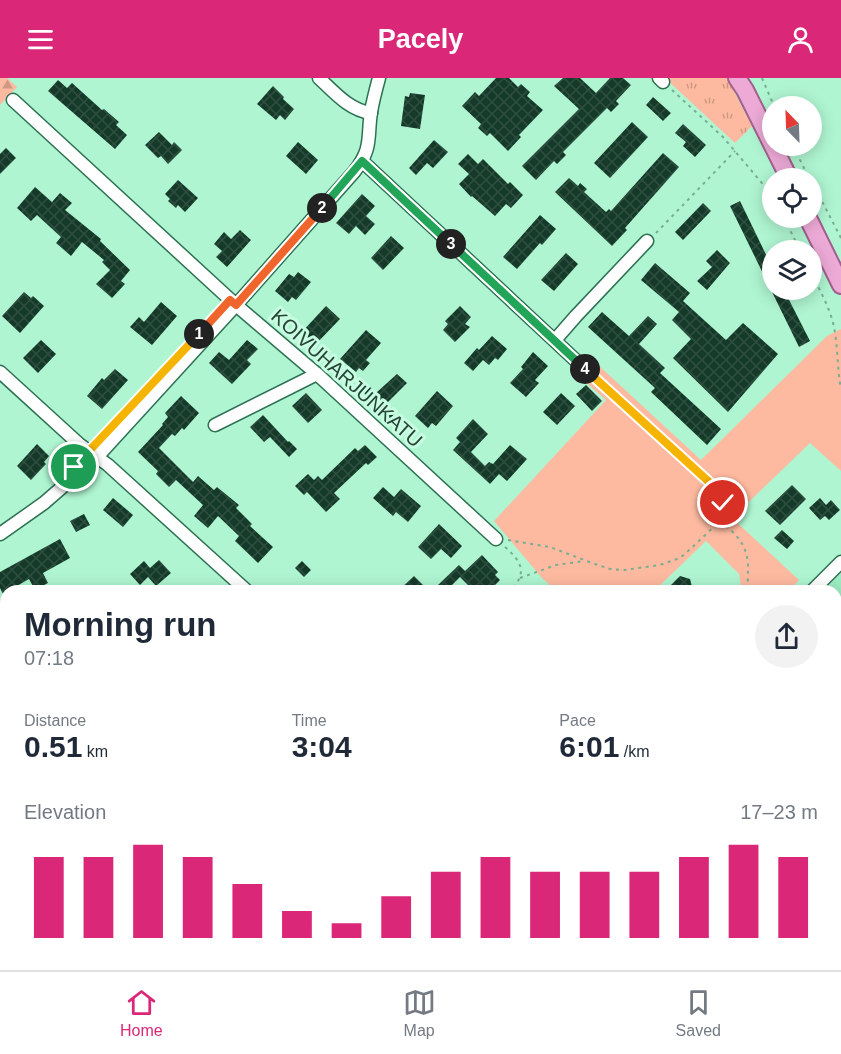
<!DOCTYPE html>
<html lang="en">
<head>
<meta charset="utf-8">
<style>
  body { margin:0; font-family:Helvetica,sans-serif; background:#f2f2f3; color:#1f2937; height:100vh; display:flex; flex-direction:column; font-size:22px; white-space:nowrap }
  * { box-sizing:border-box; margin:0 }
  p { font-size:20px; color:#747a83 }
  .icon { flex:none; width:33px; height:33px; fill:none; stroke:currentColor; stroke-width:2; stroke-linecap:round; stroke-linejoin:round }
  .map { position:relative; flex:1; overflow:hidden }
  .side { position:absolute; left:0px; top:507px; width:842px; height:386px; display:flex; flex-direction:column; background:#fff; border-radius:18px 18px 0 0; box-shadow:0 3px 15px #0003 }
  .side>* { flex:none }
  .needle { width:39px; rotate:337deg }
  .tools { position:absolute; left:762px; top:18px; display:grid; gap:12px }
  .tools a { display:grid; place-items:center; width:60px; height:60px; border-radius:50%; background:#fff; box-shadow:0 3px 15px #0003; font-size:30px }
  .pin { position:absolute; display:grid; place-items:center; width:51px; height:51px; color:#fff; margin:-26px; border:3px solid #fff; border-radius:50%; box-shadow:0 2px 6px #0007 }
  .km { position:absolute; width:30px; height:30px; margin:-15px; border-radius:50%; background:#222; color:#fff; font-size:16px; line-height:30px; text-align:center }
  .round { display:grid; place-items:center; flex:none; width:63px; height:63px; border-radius:32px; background:#f2f2f3 }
  .head { display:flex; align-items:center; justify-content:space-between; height:102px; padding:0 24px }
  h1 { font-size:33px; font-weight:600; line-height:45px }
  .figures { display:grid; grid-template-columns:repeat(3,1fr); gap:9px; height:102px; padding:6px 24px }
  .figures div { display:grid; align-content:center }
  .figures b { font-size:30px; font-weight:600 }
  .figures small { font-size:16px; font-weight:400 }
  .figures p { font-size:16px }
  .chart { height:168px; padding:12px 24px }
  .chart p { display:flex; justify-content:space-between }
  .chart svg { width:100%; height:108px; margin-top:6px; stroke:#db2777; stroke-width:6 }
  header { display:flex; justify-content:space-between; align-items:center; height:78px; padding:0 24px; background:#db2777; color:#fff; font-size:27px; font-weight:600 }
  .tabs { display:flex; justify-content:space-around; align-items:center; height:84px; border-top:2px solid #e0e1e3; background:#fff; font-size:16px; color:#747a83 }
  .tabs a { display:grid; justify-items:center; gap:3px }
  .tabs .active { color:#db2777 }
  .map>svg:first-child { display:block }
  .built { fill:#9debc3 }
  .grass { fill:url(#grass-tufts) }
  .forest { fill:url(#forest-firs) }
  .park { fill:#febaa0 }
  .building { fill:url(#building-cross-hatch) }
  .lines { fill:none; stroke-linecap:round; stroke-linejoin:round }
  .minor-casing { stroke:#2d7153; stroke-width:15 }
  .major-casing { stroke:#a0618d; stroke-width:20 }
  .path { stroke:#78ad92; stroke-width:2; stroke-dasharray:3 4.5; stroke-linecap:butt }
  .minor { stroke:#fff; stroke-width:12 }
  .major { stroke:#edaad7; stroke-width:16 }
  .split-1-casing { stroke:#fff; stroke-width:12 }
  .split-2-casing { stroke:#fff; stroke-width:12 }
  .split-3-casing { stroke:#fff; stroke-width:12 }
  .split-4-casing { stroke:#fff; stroke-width:12 }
  .split-5-casing { stroke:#fff; stroke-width:12 }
  .split-1 { stroke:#f5b400; stroke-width:8 }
  .split-2 { stroke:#f0652b; stroke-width:8 }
  .split-3 { stroke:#22a559; stroke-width:8 }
  .split-4 { stroke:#22a559; stroke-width:8 }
  .split-5 { stroke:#f5b400; stroke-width:8 }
  .labels { text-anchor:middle; stroke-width:6; stroke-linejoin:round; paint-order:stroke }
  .street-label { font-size:20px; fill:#274335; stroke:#c7fee1 }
</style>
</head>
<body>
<header><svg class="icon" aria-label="menu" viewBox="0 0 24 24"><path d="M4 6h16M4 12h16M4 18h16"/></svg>Pacely<svg class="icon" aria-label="person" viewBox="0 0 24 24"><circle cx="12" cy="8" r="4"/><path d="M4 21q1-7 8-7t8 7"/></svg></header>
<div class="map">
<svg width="841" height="892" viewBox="0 0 841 892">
  <defs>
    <pattern id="grass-tufts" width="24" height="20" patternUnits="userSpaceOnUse" patternTransform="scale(1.5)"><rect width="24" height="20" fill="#febaa0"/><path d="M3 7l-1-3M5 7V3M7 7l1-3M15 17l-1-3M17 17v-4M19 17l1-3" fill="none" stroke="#ce9983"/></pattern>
    <pattern id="forest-firs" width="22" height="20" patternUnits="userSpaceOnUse" patternTransform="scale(1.5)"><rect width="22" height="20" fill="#febaa0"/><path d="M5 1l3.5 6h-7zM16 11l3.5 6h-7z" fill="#ce9983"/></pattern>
    <pattern id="building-cross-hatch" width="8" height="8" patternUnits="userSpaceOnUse" patternTransform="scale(1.5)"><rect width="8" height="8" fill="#163a2a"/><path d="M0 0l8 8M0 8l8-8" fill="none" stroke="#2f4f41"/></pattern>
  </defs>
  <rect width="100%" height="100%" fill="#aff5d1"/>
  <polygon class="built" points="841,495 841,606 836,602 836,513 822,513"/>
  <polygon class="grass" points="665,0 727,0 752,48 735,65"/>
  <g class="forest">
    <polygon points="0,0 7,0 17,9 0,27"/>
    <polygon points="0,744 6,752 6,886 260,886 264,892 0,892"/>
    <polygon points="276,886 380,886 380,887 379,892 269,892"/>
  </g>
  <polygon class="park" points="841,251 841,393 810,365 732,440 799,502 789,513 742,513 739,496 706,463 654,513 557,513 542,500 494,443 606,322 581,300 596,285 701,382 827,258"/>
  <g class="building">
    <polygon points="496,0 509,0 518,9 521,6 530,14 527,18 543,32 519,57 521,59 508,73 490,55 487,58 478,50 481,46 462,28 475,14 479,18"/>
    <polygon points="563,0 580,0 596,15 610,0 623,0 631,7 616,23 619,26 611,34 607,30 563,74 566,77 557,86 554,83 536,102 522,88 579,31 554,8"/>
    <polygon points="58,2 67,10 72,5 102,32 104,31 119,44 116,47 127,57 115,71 48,13"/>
    <polygon points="273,8 284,19 283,21 294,31 285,42 280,37 276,42 257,26"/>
    <polygon points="410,15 425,17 420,51 401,48 405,18 409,19"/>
    <polygon points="653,19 671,35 663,43 646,27"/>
    <polygon points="632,44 648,59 610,100 594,85"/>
    <polygon points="683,46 706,67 695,79 683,68 686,64 675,55"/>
    <polygon points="159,54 172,67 174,64 182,72 168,86 161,78 158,80 145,67"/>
    <polygon points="434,62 448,74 433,90 427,85 416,97 409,90"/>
    <polygon points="298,64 318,82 306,96 286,78"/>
    <polygon points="6,70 16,80 0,96 0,76"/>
    <polygon points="663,75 679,89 625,150 627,152 612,168 555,114 569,100 578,108 580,105 587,111 584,114 606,134 609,131 611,133"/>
    <polygon points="468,76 478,86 483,81 508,106 510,104 523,117 511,130 506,126 495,138 472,118 471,119 459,106 469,96 458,86"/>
    <polygon points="178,102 198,120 185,134 178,127 176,130 168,123 170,121 165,116"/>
    <polygon points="35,109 52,124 60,115 72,125 65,132 101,161 100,163 130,192 121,203 125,206 112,220 96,206 110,192 102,184 104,182 82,164 71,178 56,165 61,159 37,137 31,143 17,130"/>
    <polygon points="362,116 375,128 366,138 375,146 365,157 356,148 349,156 336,145"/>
    <polygon points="740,123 772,189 772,212 784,212 810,263 799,269 730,128"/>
    <polygon points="703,125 711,133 683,162 675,154"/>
    <polygon points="540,137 556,151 542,167 540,165 517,191 503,179"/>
    <polygon points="240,152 251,162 227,189 216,179 222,173 214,166 224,154 231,161"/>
    <polygon points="391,158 404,170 383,192 371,180"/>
    <polygon points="717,172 730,185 707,212 697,203 712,189 706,183"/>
    <polygon points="566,175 578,186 554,213 541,202"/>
    <polygon points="655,185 690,215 683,223 726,262 743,245 778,276 728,334 673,280 691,261 672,242 679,234 641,202"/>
    <polygon points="298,194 311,204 296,222 292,219 288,224 275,213 289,196 294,199"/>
    <polygon points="24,214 31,220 33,218 44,228 20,255 2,238"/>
    <polygon points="161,224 177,238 152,267 130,249 139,239 144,244"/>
    <polygon points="326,228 340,241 315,267 301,255"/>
    <polygon points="460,228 471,239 465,246 470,249 455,264 443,252 448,246 445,243"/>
    <polygon points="602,234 629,258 648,238 657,246 639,266 665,290 660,295 721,351 707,367 651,314 655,310 588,249"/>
    <polygon points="366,252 381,265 366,282 370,285 363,293 359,290 356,294 340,281"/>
    <polygon points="492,258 507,271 498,282 495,280 489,287 483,282 473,293 464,285 477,270 479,272"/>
    <polygon points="41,262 56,276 38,295 23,280"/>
    <polygon points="247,262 258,271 247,282 251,286 232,306 209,285 219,274 229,282"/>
    <polygon points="533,274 548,288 535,302 539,305 526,319 510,305 523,291 521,289"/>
    <polygon points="115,291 128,302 102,331 87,318 102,300 104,302"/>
    <polygon points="397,296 407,305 387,325 396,334 390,341 364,315 370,309 376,315"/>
    <polygon points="586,307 602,323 592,333 576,316"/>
    <polygon points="437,313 453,328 436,348 432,345 428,350 415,338"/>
    <polygon points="306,315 322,332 308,345 292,328"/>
    <polygon points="561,315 575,328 557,347 543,334"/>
    <polygon points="181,318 199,335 184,352 182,350 175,358 172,356 159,370 193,404 198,398 214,412 217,409 239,427 236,430 252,446 250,448 273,469 258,485 235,463 239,458 218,438 208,450 194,438 203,427 176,402 169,409 156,396 158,393 138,374 163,347 162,346 168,339 165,335"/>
    <polygon points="263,337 288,364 289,363 297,371 289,379 270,359 264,364 250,349"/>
    <polygon points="473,341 488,356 471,374 485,388 489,384 493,386 510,367 527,381 507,403 499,396 490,406 453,372 460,364 456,360"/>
    <polygon points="37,366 49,378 44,384 46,386 31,402 17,388"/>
    <polygon points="365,367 377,379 368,387 366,385 334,415 340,421 326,434 307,414 304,417 295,408 308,396 314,402 318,398 322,402 355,370 358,373"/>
    <polygon points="792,407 806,421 780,447 765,433"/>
    <polygon points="383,409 394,419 401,411 421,428 408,444 396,434 393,438 373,420"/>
    <polygon points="113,420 133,437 123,449 103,432"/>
    <polygon points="820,420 826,427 831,422 840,432 829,442 825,438 820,442 809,430"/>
    <polygon points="84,436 90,447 76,454 70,443"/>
    <polygon points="439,446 462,468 451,480 441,471 431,481 418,469"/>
    <polygon points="782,452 794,463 787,471 774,460"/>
    <polygon points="60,461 70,480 43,495 48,505 35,512 29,501 3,516 0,510 0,494"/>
    <polygon points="482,477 498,494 495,497 500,502 489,513 474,513 460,499 446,513 442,513 437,508 459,487 465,493"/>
    <polygon points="159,482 171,495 156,508 148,499 140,507 130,496 144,483 150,490"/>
    <polygon points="302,483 311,492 304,499 295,490"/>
    <polygon points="414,498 423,507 418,513 398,513"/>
    <polygon points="680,498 690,501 693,513 677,513 671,507"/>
  </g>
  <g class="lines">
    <defs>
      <g id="minor">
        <path d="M319 0C334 14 349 32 371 35"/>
        <polyline points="659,0 663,4"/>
        <polyline points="13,22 236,227 317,296 496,461"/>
        <polyline points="362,83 585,291"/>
        <polyline points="555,262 576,238 647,163"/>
        <polyline points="0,294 79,366 108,387 247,513"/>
        <polyline points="215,347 317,296"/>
        <path d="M0 456 44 425 98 378 236 227 354 94C373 70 367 60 371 34 373 22 376 11 379 0"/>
        <polyline points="812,513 841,484"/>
        <polyline points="0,542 6,551"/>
        <polyline points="836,608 841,612"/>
        <polyline points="593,886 594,892"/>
        <polyline points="796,886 797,892"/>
        <polyline points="389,892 390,886"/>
      </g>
      <g id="major">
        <polyline points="737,0 745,12 789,100"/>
        <polyline points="808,140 841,207"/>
      </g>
    </defs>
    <use href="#minor" class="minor-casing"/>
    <use href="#major" class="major-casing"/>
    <g class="path">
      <polyline points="762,0 774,28"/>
      <polyline points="672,12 723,59 772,117"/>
      <polyline points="793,68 809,100"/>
      <polyline points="812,104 841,160"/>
      <polyline points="784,140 800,172"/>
      <polyline points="656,155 735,73"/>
      <path d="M812 196C820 213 830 230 834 249 838 269 837 290 841 311"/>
      <path d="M720 443C737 457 747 466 748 488 748 496 747 505 749 513"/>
      <polyline points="508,462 550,469 592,485 610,491 624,492 660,487 677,481 684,477 720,443 723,421 719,413 593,298"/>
      <path d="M505 469C522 484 528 495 510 513"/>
      <polyline points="520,500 556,487 584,483"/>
      <polyline points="216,886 221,892"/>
      <polyline points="47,892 52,886"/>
      <polyline points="53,892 66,886"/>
      <polyline points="175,892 175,886"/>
      <polyline points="277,892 284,886"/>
    </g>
    <use href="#minor" class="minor"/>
    <use href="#major" class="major"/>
  </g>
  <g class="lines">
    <defs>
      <polyline id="split-1" points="74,389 199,256"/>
      <polyline id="split-2" points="199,256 230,222 236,227 322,130"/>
      <polyline id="split-3" points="322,130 362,83 451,166"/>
      <polyline id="split-4" points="451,166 585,291"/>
      <polyline id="split-5" points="585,291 719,413 722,417 723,425"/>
    </defs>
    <use href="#split-1" class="split-1-casing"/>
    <use href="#split-2" class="split-2-casing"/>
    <use href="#split-3" class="split-3-casing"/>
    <use href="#split-4" class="split-4-casing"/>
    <use href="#split-5" class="split-5-casing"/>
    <use href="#split-1" class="split-1"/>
    <use href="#split-2" class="split-2"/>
    <use href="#split-3" class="split-3"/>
    <use href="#split-4" class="split-4"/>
    <use href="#split-5" class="split-5"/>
  </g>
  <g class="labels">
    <g class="street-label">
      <text transform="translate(347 300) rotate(42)" y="7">KOIVUHARJUNKATU</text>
    </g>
  </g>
</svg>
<div class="tools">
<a><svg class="needle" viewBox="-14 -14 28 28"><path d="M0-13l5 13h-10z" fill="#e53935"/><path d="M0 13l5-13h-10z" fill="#747a83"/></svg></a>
<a><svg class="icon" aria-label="locate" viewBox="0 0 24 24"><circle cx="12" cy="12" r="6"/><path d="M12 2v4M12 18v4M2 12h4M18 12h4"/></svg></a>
<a><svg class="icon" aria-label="layers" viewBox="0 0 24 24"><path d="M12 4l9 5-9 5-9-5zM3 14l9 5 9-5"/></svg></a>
</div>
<div class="pin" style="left:74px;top:389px;background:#1e9e55"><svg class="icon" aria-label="arrive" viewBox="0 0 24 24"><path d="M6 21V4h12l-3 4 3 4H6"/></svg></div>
<div class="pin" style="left:723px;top:425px;background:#d93025"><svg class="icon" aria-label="check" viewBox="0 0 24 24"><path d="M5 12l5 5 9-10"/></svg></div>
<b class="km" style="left:199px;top:256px">1</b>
<b class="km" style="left:322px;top:130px">2</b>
<b class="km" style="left:451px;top:166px">3</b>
<b class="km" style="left:585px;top:291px">4</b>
<section class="side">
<div class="head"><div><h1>Morning run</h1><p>07:18</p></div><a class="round"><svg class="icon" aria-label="share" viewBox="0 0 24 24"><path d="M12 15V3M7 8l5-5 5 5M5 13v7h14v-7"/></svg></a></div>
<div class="figures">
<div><p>Distance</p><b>0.51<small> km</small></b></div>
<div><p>Time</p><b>3:04</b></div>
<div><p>Pace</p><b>6:01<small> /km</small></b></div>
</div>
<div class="chart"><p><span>Elevation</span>17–23 m</p>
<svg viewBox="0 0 160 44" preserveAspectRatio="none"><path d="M5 44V11M15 44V11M25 44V6M35 44V11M45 44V22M55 44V33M65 44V38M75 44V27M85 44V17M95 44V11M105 44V17M115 44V17M125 44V17M135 44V11M145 44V6M155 44V11"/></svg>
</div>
</section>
</div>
<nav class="tabs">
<a class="active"><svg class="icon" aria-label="home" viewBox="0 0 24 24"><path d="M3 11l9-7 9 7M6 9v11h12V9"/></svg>Home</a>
<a><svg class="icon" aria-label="map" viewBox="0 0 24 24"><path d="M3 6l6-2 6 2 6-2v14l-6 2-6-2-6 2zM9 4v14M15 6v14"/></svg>Map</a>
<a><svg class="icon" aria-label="saved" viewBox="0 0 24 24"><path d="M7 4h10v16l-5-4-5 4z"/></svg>Saved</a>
</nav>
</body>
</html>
